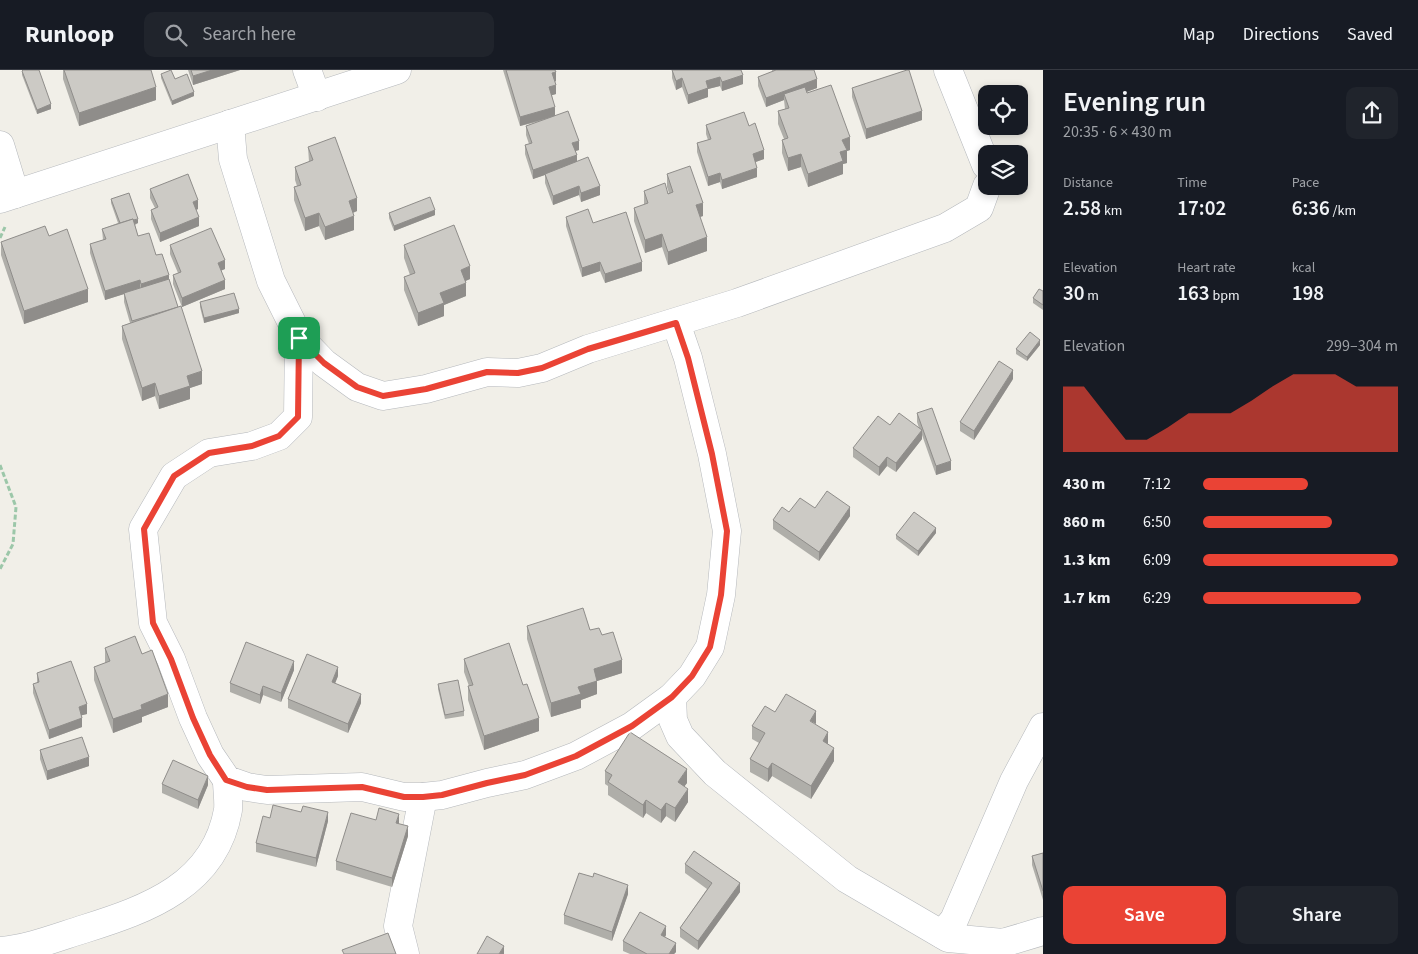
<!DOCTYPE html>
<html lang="en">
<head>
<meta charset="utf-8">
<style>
  body { margin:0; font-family:"Source Sans 3",sans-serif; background:#20242c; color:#f1f3f6; height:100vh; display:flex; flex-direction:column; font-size:19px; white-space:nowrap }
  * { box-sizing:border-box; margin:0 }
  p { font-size:16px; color:#9ea1a6 }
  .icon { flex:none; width:28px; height:28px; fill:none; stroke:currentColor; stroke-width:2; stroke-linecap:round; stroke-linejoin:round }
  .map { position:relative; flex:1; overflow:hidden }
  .side { display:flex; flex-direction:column; background:#171b24; width:375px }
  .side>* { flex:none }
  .fabs { position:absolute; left:978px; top:15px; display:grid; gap:10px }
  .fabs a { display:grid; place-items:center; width:50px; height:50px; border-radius:10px; background:#171b24; box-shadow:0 2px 8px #0003; font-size:25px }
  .pin { position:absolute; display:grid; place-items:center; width:42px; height:42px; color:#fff; margin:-21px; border-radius:10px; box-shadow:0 2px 8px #0006 }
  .round { display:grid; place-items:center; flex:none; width:52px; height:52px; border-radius:10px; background:#20242c }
  .headline { display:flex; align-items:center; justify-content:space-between; height:85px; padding:0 20px }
  h1 { font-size:28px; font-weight:600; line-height:38px }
  .figures { display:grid; grid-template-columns:repeat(3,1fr); gap:8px; height:85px; padding:5px 20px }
  .figures div { display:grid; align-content:center }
  .figures b { font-size:21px; font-weight:600 }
  .figures small { font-size:14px; font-weight:400 }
  .figures p { font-size:14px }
  .chart { height:140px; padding:10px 20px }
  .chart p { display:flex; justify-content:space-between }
  .chart svg { width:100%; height:90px; margin-top:5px; fill:#ea4335; opacity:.7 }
  .button { display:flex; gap:10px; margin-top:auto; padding:10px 20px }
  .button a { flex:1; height:58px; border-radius:10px; background:#ea4335; color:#fff; font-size:20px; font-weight:600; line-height:58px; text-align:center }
  .button a+a { background:#20242c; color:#f1f3f6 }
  ul { padding:0 20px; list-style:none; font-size:16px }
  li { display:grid; grid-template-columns:80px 60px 1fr; align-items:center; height:38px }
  li i { height:12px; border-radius:6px; background:#ea4335 }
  header { display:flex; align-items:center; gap:30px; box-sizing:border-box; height:70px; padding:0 25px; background:#171b24; border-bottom:1px solid #363941 }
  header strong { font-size:24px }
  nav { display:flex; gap:28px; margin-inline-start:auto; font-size:18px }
  .search { width:350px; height:45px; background:#20242c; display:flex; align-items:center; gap:12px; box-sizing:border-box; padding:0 18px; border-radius:10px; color:#9ea1a6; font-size:19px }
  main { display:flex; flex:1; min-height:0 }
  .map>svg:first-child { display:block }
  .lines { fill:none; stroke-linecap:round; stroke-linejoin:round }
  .minor-casing { stroke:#b5b8bc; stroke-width:29 }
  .path { stroke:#9cc7a9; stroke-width:3; stroke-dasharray:5 2.5; stroke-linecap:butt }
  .minor { stroke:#fff; stroke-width:28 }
  .wall { fill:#afaea9 }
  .shaded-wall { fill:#8f8d8a }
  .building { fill:#cccac5; stroke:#8f8d8a }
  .route-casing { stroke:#fff; stroke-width:10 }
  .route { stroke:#ea4335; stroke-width:6 }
</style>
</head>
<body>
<header>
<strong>Runloop</strong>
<div class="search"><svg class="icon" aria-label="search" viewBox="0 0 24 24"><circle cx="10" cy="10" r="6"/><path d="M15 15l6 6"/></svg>Search here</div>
<nav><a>Map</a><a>Directions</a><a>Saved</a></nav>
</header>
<main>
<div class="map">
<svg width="1043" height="884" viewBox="0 0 1043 884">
  <rect width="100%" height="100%" fill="#f1efe8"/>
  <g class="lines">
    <defs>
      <g id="minor">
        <polyline points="307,0 317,27"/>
        <polyline points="948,0 986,95"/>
        <polyline points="230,54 233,89 271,211 299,267 324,293 357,317 383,326 426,319 487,302 518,303 542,298 588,279 737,233 945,158 979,138 987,116"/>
        <polyline points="0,75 15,124"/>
        <polyline points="0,129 397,0"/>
        <polyline points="299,267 298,347 279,366 252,376 209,383 174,406 143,459 153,553 171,589 193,648 210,685 227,710 247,717 267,720 362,717 404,727 423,727 442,725 487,713 525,705 576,686 632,656 672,627 692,606 710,577 721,525 727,461 712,384 688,288 676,253"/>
        <polyline points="672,627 673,650 680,666 715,703 847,809 948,868 1003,873 1043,861"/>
        <polyline points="942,864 954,850 1014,711 1043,657"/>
        <path d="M0 881C28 879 58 867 84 859 148 839 215 815 228 740 229 731 227 720 227 710"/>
        <polyline points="405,884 398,856 423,727"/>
      </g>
    </defs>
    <use href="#minor" class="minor-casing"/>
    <g class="path">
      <polyline points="0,168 5,157"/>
      <polyline points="0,395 16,437 13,474 0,499"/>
    </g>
    <use href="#minor" class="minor"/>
  </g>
  <g class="wall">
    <polygon points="63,0 151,0 156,30 79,56 63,9"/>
    <polygon points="188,0 240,0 193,15"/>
    <polygon points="503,0 555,0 556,11 555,12 556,24 552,25 555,45 579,80 575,81 577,92 600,125 581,132 579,125 553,135 545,113 545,105 533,109 525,84 525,75 529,74 526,65 526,56 541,51 520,56"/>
    <polygon points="672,0 741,0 743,14 722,21 720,16 708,19 708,27 688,34 682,17 676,20 672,8"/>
    <polygon points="772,0 814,0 817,18 807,22 807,23 850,80 847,81 847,93 843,94 843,104 808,117 801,97 788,101 782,83 782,70 784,69 778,54 778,41 785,39 784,30 766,37 758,16 758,7 772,2"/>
    <polygon points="22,1 51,39 37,44 22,5"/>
    <polygon points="161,4 175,9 194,26 172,35 161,8"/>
    <polygon points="852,18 922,50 866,69 852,27"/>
    <polygon points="706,55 749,56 764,89 755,92 757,107 722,119 720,112 708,116 697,82 697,73 708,70 706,64"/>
    <polygon points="308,77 357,141 353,143 354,160 325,170 319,156 305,161 294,130 294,117 297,116 295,110 295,97 309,92"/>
    <polygon points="667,104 703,146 700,147 707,181 668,195 662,177 645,183 634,151 634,138 644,135 644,121 669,123 667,117"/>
    <polygon points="150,119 198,139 196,140 199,156 160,172 151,149 151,140 155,138 150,128"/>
    <polygon points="111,129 138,153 135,155 138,166 156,185 169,209 202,314 190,318 190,329 159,339 155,326 142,331 122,269 122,256 130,253 124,232 124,224 105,230 90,183 90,174 103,170 102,159 118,153 111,133"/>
    <polygon points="389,143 435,145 394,161 389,148"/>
    <polygon points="566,147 593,153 642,201 605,213 600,201 582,207 566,156"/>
    <polygon points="49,166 88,232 24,254 1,185 1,172"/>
    <polygon points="170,175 225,199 221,200 225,219 182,237 173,214 173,205 178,203 170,184"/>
    <polygon points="404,175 470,209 465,211 466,226 444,235 444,246 418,256 404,220 404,207 410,205 404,188"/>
    <polygon points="1043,221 1043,240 1033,233 1033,228"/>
    <polygon points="200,232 239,243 204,253 200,237"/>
    <polygon points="1040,275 1027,291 1016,284 1016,279"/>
    <polygon points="1013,309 974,370 960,361 960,352"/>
    <polygon points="917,343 951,400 936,405 922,365 922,369 896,402 887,396 879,406 853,387 853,378 890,355 919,358 917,352"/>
    <polygon points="815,438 850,446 819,491 773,459 773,450 789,442"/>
    <polygon points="936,463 918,486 896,469 896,465"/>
    <polygon points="527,556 590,560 602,565 622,603 597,611 597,624 581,630 581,638 551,647 527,569"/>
    <polygon points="105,578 142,584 168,637 142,647 142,652 113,663 94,610 94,597 105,593"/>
    <polygon points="464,589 539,661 484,680 468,630 468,616 469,616 464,602"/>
    <polygon points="294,600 281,632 263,625 260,634 230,622 230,613"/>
    <polygon points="37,603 87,644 81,645 82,657 49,669 33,623 33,614 37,613"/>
    <polygon points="338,606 335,613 361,633 348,663 288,638 288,629"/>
    <polygon points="438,614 464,641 464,646 445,649 438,619"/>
    <polygon points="775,642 816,655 828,675 834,691 811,729 772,706 768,712 750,702 750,689 759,673 752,669 752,656"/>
    <polygon points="40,680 89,696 47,710 40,689"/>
    <polygon points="605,701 687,713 684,716 688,732 675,752 666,746 661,753 646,743 643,748 608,725 608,716 605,714"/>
    <polygon points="162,714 208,715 198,739 162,723"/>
    <polygon points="270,748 328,751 316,797 256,782 256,773"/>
    <polygon points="376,750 399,754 408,766 392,817 336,800 336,791"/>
    <polygon points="1043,783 1043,830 1032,795 1032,786"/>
    <polygon points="685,794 740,822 698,880 680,867 680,858 707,819 685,803"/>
    <polygon points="593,807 628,824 612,871 564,854 564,845"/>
    <polygon points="666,865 665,867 676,882 674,884 630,884 623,881 623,871"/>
  </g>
  <g class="shaded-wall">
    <polygon points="212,0 240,0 193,15 193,6"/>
    <polygon points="556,2 556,11 552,12 552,3"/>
    <polygon points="743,5 743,14 722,21 722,12"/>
    <polygon points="720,7 720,16 708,19 708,27 688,34 688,25 706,11"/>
    <polygon points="682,8 682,17 676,20 676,11"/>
    <polygon points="817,9 817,18 786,29 784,24 784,30 766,37 766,28"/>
    <polygon points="556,15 556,24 549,26 549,17"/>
    <polygon points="156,17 156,30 79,56 79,43"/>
    <polygon points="194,22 194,26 172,35 172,31"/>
    <polygon points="51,34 51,39 37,44 37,40"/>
    <polygon points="555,37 555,46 520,56 520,47"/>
    <polygon points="922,41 922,50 866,69 866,59"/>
    <polygon points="850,67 850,80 847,81 847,93 843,94 843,104 808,117 808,104 840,82 842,70"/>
    <polygon points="579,71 579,80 572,82 572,73"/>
    <polygon points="764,80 764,89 753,93 753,84"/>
    <polygon points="801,84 801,97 788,101 788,88"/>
    <polygon points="577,85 577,94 533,109 533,100"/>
    <polygon points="757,98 757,107 722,119 722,110"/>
    <polygon points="720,103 720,112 708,116 708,107"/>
    <polygon points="579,116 579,125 553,135 553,126"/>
    <polygon points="600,116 600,125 581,132 581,123"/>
    <polygon points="357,128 357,141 349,144 349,131"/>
    <polygon points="198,130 198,139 193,141 193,132"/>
    <polygon points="703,133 703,146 696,148 696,135"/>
    <polygon points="435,140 435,145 394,161 394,156"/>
    <polygon points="319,143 319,156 305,161 305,148"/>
    <polygon points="354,146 354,160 325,170 325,157"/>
    <polygon points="199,147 199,156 160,172 160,163"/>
    <polygon points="138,149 138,153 120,159 120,155"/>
    <polygon points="662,164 662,177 645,183 645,170"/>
    <polygon points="707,167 707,181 668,195 668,182"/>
    <polygon points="225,190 225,199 218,202 218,193"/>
    <polygon points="600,192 600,201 582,207 582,198"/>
    <polygon points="642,192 642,201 605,213 605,204"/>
    <polygon points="470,196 470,209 461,213 461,200"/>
    <polygon points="169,205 169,214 141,223 141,214"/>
    <polygon points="140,210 140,219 105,230 105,221"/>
    <polygon points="225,210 225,219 182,237 182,228"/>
    <polygon points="466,213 466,226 444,235 444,246 418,256 418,243 440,223"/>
    <polygon points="88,219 88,232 24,254 24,241"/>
    <polygon points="239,239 239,243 204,253 204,248"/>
    <polygon points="1040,270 1040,275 1027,291 1027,287"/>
    <polygon points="1013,300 1013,309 974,370 974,361"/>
    <polygon points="202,301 202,314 190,318 190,329 159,339 159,326 187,306"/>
    <polygon points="155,313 155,326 142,331 142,318"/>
    <polygon points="922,360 922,369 896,402 896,393"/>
    <polygon points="887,387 887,396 879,406 879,397"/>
    <polygon points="951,391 951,400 936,405 936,396"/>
    <polygon points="850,437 850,446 819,491 819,482"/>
    <polygon points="936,458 936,463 918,486 918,481"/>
    <polygon points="622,590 622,603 594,612 594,599"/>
    <polygon points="294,591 294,600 281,632 281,623"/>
    <polygon points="338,597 338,606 332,621 332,612"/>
    <polygon points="597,611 597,624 581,630 581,638 551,647 551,633 578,617"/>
    <polygon points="263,616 263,625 260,634 260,625"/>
    <polygon points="168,624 168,637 142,647 142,652 113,663 113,649 141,635"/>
    <polygon points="361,624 361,633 348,663 348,654"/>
    <polygon points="87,634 87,644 79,646 79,637"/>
    <polygon points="816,641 816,654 810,651"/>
    <polygon points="82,648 82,657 49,669 49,660"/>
    <polygon points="539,648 539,661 484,680 484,666"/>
    <polygon points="828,662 828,675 823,671"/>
    <polygon points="834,678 834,691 811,729 811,716"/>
    <polygon points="89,687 89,696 47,710 47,701"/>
    <polygon points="772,693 772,706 768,712 768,699"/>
    <polygon points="687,699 687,713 678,725 678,712"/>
    <polygon points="208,706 208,715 198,739 198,730"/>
    <polygon points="688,719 688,732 675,752 675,738"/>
    <polygon points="646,730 646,743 643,748 643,735"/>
    <polygon points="666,733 666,746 661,753 661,740"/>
    <polygon points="328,742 328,751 316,797 316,788"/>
    <polygon points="399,744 399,753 396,762 396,753"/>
    <polygon points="408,756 408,766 392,817 392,808"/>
    <polygon points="740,813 740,822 698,880 698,871"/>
    <polygon points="628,815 628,824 612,871 612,862"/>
    <polygon points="666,856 666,865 661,874 661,865"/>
    <polygon points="676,873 676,882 674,884 669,884"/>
    <polygon points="504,876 504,884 499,884"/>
  </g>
  <g class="building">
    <polygon points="23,0 39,0 51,34 37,40 22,1"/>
    <polygon points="64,0 151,0 156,17 79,43"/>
    <polygon points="171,0 175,9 187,4 194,22 172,31 161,4"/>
    <polygon points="191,0 212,0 193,6"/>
    <polygon points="506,0 555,0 556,2 552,3 556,15 549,17 555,37 520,47"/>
    <polygon points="672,0 741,0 743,5 722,12 720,7 706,11 708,18 688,25 682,8 676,11"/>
    <polygon points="776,0 814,0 817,9 766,28 758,7"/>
    <polygon points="907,0 909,0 922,41 866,59 852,18"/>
    <polygon points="831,15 850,67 842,70 847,80 840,82 843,91 808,104 801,84 788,88 782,70 788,68 778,41 789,38 784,24 805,17 807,23"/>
    <polygon points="568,41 579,71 572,73 577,85 533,100 525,75 532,73 526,56"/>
    <polygon points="744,42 749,56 755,53 764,80 753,84 757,98 722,110 720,103 708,107 697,73 711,69 706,55"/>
    <polygon points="335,67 357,128 349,131 354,146 325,157 319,143 305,148 294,117 301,115 295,97 313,90 308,77"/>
    <polygon points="588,87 600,116 581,123 579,116 553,126 545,104"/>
    <polygon points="690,96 703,133 696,135 707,167 668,182 662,164 645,170 634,138 648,133 644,121 665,113 668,124 673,122 667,104"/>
    <polygon points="188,104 198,130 193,132 199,147 160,163 151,140 158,137 150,119"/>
    <polygon points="129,123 138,149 133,150 133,149 120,153 111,129"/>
    <polygon points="430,127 435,140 394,156 389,143"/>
    <polygon points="588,139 593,153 626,142 642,192 605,204 600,192 582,198 566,147"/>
    <polygon points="133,149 138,166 149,163 156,185 162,184 169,205 141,214 140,210 105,221 90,174 106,169 102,159"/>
    <polygon points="454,155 470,196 461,200 466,213 440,223 444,233 418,243 404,207 415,203 404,175"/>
    <polygon points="45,156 49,166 67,159 88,219 24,241 1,172"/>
    <polygon points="211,158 225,190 218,193 225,210 182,228 173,205 181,202 170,175"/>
    <polygon points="169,209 178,237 132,251 124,223"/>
    <polygon points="1039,219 1043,221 1043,235 1033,228"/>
    <polygon points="234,223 239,239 204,248 200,232"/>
    <polygon points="181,236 202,301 187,306 190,316 159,326 155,313 142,318 122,256"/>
    <polygon points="1030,262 1040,270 1027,287 1016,279"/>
    <polygon points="999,291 1013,300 974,361 960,352"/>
    <polygon points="932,338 951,391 936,396 917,343"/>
    <polygon points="899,343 922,360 896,393 887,387 879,397 853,378 878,346 890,355"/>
    <polygon points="827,421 850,437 819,482 773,450 782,437 789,442 800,428 815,438"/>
    <polygon points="914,442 936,458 918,481 896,465"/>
    <polygon points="583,538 590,560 599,558 602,565 613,562 622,590 594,599 597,611 578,617 581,624 551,633 527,556"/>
    <polygon points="135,566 142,584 152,580 168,624 141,635 142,639 113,649 94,597 110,591 105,578"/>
    <polygon points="246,572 294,591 281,623 263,616 260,625 230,613"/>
    <polygon points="509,573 523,615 527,614 539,648 484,666 468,616 473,615 464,589"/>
    <polygon points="307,584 338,597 332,612 361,624 348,654 288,629"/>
    <polygon points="71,591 87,634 79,637 82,648 49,660 33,614 39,612 37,603"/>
    <polygon points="458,610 464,641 445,645 438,614"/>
    <polygon points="786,624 816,641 810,651 828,662 823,671 834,678 811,716 772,693 768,699 750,689 765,663 752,656 765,636 775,642"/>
    <polygon points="630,662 687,699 678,712 688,719 675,738 666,733 661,740 646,730 643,735 608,712 612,705 605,701"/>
    <polygon points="82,667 89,687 47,701 40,680"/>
    <polygon points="173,690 208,706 198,730 162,714"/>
    <polygon points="273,735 301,742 303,736 328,742 316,788 256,773 263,746 270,748"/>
    <polygon points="379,738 399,744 396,753 408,756 392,808 336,791 351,743 376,750"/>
    <polygon points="694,781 740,813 698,871 680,858 712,813 685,794"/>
    <polygon points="1043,783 1043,821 1032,786"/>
    <polygon points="579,803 593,807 594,803 628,815 612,862 564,845"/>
    <polygon points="640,842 666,856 661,865 676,873 669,884 647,884 623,871"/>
    <polygon points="388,863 396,884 344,884 342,880"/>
    <polygon points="487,866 504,876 499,884 477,884"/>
  </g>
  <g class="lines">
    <defs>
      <polygon id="route" points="676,253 688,288 712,384 727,461 721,525 710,577 692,606 672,627 632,656 576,686 525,705 487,713 442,725 423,727 404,727 362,717 267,720 247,717 226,710 210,685 193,648 171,589 153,553 144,459 174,406 209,383 252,376 279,366 298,347 299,268 324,293 357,317 383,326 426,319 487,302 518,303 542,298 588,279"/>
    </defs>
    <use href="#route" class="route-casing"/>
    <use href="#route" class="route"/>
  </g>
</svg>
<div class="fabs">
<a><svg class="icon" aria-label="locate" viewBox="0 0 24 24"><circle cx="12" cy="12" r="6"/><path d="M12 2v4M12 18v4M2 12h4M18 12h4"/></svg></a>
<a><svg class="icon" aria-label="layers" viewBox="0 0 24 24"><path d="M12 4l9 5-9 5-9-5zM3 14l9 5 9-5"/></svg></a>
</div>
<div class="pin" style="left:299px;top:268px;background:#1e9e55"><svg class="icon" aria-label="arrive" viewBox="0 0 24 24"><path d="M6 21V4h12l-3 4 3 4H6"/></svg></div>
</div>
<section class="side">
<div class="headline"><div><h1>Evening run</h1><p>20:35 · 6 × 430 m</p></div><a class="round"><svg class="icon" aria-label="share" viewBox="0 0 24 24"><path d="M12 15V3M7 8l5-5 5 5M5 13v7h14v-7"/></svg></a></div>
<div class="figures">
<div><p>Distance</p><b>2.58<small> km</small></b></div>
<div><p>Time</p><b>17:02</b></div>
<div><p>Pace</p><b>6:36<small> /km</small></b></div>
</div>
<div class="figures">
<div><p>Elevation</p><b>30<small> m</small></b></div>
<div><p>Heart rate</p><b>163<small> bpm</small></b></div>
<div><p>kcal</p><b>198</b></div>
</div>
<div class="chart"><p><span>Elevation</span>299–304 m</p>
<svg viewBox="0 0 160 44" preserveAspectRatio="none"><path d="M0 44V12L10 12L20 25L30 38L40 38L50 32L60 25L70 25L80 25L90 19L100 12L110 6L120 6L130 6L140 12L150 12L160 12V44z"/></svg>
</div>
<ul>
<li><b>430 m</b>7:12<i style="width:54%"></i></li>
<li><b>860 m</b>6:50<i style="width:66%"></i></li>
<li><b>1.3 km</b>6:09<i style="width:100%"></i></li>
<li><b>1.7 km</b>6:29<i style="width:81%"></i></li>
</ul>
<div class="button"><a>Save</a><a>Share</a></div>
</section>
</main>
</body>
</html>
